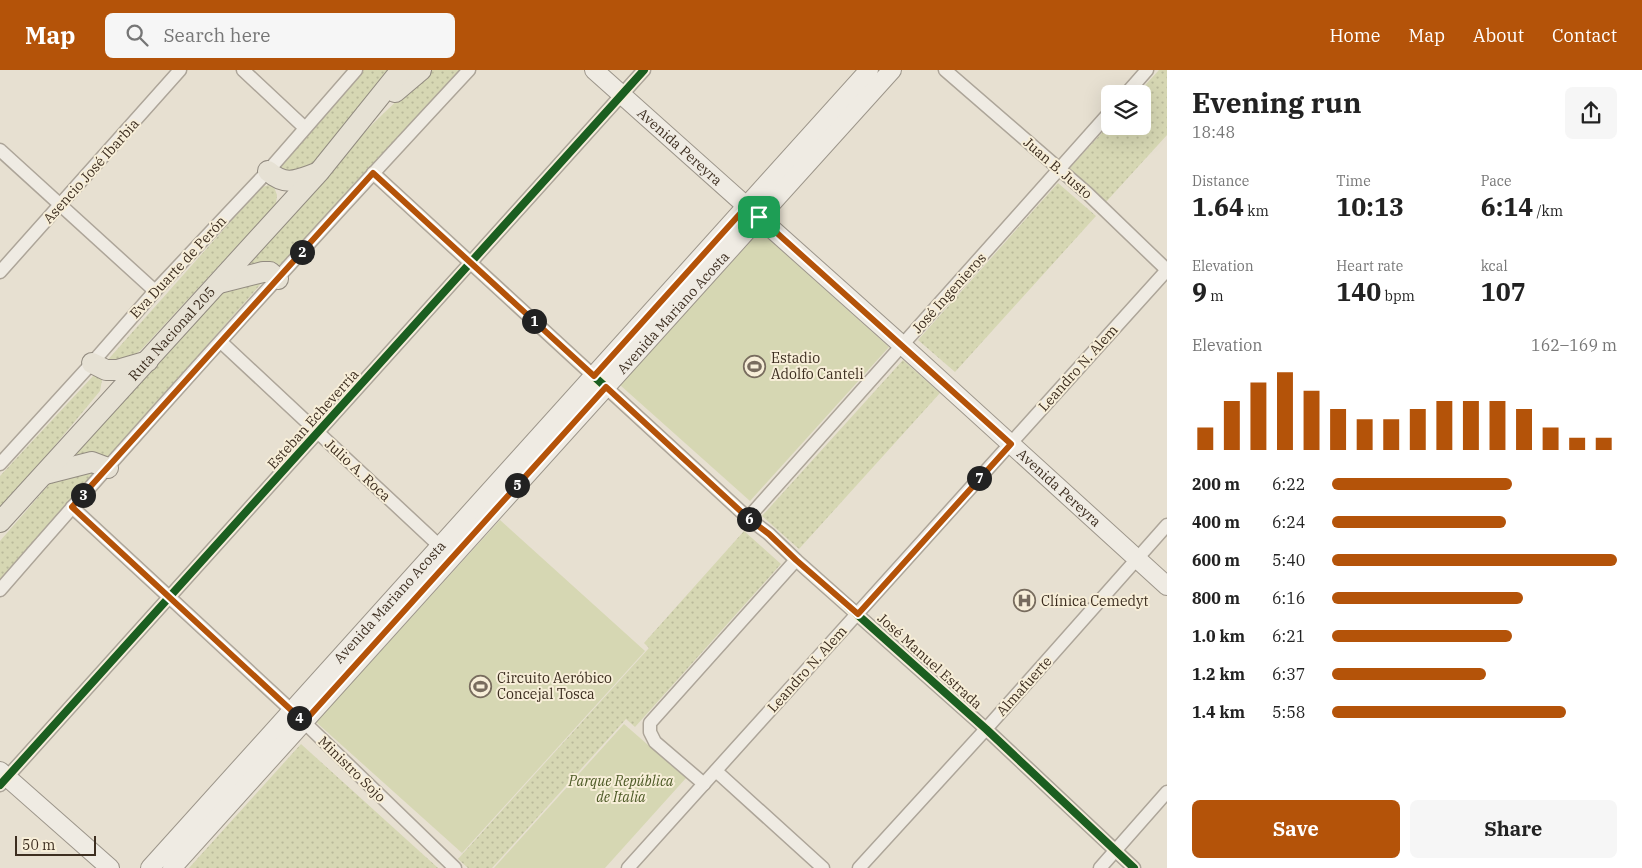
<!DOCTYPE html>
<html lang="en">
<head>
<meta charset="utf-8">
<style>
  body { margin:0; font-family:"IBM Plex Serif",serif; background:#f6f6f6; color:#222; height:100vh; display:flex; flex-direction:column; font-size:19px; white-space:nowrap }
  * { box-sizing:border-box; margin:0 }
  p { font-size:16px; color:#767676 }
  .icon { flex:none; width:28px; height:28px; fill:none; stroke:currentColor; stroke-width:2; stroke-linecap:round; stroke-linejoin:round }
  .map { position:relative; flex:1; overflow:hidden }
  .side { display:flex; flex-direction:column; background:#fff; width:475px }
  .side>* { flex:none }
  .fabs { position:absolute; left:1101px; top:15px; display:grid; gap:10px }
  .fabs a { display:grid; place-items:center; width:50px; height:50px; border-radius:8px; background:#fff; box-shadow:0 5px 20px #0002; font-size:25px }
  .scale { position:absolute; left:15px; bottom:12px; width:81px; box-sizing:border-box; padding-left:5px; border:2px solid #3d2e20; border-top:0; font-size:14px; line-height:18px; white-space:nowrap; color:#3d2e20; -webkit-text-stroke:4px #f7eed8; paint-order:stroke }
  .pin { position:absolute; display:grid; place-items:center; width:42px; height:42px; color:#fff; margin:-21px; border-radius:10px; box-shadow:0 2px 8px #0006 }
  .km { position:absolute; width:25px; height:25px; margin:-12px; border-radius:50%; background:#222; color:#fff; font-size:14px; line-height:25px; text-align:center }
  .round { display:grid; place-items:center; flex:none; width:52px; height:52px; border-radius:8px; background:#f6f6f6 }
  .headline { display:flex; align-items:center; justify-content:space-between; height:85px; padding:0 25px }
  h1 { font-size:28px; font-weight:700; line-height:38px }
  .stats { display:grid; grid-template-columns:repeat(3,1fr); gap:8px; height:85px; padding:5px 25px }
  .stats div { display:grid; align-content:center }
  .stats b { font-size:25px; font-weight:700 }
  .stats small { font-size:14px; font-weight:400 }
  .stats p { font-size:14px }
  .chart { height:140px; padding:10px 25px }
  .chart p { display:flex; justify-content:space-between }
  .chart svg { width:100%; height:90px; margin-top:5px; stroke:#b45309; stroke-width:6 }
  .action { display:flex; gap:10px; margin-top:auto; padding:10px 25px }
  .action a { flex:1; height:58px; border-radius:8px; background:#b45309; color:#fff; font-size:20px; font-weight:700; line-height:58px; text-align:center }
  .action a+a { background:#f6f6f6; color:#222 }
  ul { padding:0 25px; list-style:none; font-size:16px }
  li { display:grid; grid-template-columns:80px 60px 1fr; align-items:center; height:38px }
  li i { height:12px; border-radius:6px; background:#b45309 }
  header { display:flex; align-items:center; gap:30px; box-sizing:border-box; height:70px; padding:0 25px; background:#b45309; color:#fff }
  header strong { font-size:24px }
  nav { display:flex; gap:28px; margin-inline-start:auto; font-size:18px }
  .search { width:350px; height:45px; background:#f6f6f6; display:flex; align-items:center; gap:12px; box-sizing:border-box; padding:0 18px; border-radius:8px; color:#767676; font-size:19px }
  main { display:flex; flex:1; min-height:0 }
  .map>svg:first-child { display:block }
  .grass { fill:url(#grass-dots) }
  .green { fill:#d6d7b3 }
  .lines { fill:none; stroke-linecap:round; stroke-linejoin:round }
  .minor-casing { stroke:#ada599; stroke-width:15 }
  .secondary-casing { stroke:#9c958a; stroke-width:20 }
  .primary-casing { stroke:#928b80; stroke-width:22 }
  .minor { stroke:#efebe3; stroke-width:12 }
  .secondary { stroke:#efebe3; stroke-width:18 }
  .primary { stroke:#e6e1d4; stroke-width:20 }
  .cycleway-casing { stroke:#f7eed8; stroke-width:11 }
  .cycleway { stroke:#1b5e20; stroke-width:8 }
  .route-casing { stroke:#fff; stroke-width:10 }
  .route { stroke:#b45309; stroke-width:6 }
  .labels { text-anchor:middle; stroke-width:4; stroke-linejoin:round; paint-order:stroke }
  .street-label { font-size:14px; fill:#3d2e20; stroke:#f7eed8 }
  .poi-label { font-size:14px; fill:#3d2e20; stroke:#f7eed8; text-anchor:start }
  .park-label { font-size:14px; font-style:italic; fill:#4d5a26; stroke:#f7eed8 }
</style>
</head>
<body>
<header>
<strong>Map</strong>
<div class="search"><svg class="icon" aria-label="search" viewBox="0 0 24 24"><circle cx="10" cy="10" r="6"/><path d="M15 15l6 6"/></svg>Search here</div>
<nav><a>Home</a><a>Map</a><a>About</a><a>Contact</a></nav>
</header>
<main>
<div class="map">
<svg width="1167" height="798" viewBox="0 0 1167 798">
  <defs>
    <pattern id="grass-dots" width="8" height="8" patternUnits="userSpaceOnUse" patternTransform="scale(1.25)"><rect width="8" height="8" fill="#d6d7b3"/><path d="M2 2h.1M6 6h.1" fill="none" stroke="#b9b99a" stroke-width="1.8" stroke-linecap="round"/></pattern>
  </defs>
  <rect width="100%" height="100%" fill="#e7e0d1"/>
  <g class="grass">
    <polygon points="363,0 398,0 317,92 296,103 275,103"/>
    <path d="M432 0H463L278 202H238C300 134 361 58 432 0Z"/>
    <polygon points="1159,0 1167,0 1167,65 1105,133 1068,100 1110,54 1110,56 1142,56 1142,24 1137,24"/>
    <polygon points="1058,113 1096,146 955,302 918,270"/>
    <polygon points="269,115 274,117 277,125 276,134 141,280 126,291 105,293 256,123 262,117"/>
    <polygon points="267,207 107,389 63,394 219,219"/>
    <polygon points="903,290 940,323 799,479 762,446"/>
    <polygon points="94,305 100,305 102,310 100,321 52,379 0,437 0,406"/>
    <polygon points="100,400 0,513 0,471 59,403"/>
    <polygon points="744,461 781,494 635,657 626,649 492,798 468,798 458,789 649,578 644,573"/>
    <polygon points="301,674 438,798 189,798"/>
  </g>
  <g class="green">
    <polygon points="760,161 889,277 750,431 620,315"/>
    <polygon points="500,450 645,581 462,783 316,652"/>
    <polygon points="624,654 686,708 605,798 494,798"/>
  </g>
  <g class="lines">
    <defs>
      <g id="minor">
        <polyline points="243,0 305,58"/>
        <polyline points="945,0 1087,123 1167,200"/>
        <polyline points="1126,24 1147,0"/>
        <polyline points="0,80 155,221"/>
        <polyline points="373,103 748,448 769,464 796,490 986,659 1134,798"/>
        <polyline points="0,202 180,0"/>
        <polyline points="221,272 446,482"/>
        <polyline points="0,394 92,293 155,221 268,101 356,0"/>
        <polyline points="72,437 304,652 455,798"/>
        <polyline points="748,448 1110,42"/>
        <path d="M0 520C153 344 310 171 469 0"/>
        <polyline points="716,701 823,798"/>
        <polyline points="704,714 655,672 650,662 650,653 796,490"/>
        <polyline points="0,715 644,0"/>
        <polyline points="628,798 1167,200"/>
        <polyline points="859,798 986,659 1167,455"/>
        <polyline points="1100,798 1167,722"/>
      </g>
      <g id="secondary">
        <path id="s1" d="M594 0 902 275 1167 516"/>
        <polyline points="0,701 110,798"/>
        <path id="s2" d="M150 798 869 0"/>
        <path id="s3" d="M172 798 892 0"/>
      </g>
      <g id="primary">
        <polyline points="395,22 421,0"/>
        <path d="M268 101C286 117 297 110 317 103"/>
        <polyline points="219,213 263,202 270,202 278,209"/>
        <polyline points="92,293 106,300 117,300 148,291"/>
        <polyline points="45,404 92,392 108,398"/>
        <path id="s4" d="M0 452 319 102 401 0"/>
      </g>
    </defs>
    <use href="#minor" class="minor-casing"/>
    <use href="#secondary" class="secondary-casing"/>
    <use href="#primary" class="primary-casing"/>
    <use href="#minor" class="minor"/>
    <use href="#secondary" class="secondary"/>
    <use href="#primary" class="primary"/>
    <defs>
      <g id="cycleway">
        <polyline points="373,103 748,448 769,464 796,490 986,659 1134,798"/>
        <polyline points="0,715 644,0"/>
      </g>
    </defs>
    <use href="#cycleway" class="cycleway-casing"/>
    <use href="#cycleway" class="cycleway"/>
  </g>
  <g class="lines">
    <defs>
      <polygon id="route" points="373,103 594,306 747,136 1011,374 858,544 796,490 769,464 748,448 606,317 304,652 72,437"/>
    </defs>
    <use href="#route" class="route-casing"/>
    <use href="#route" class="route"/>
  </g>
  <defs>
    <symbol id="stadium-ring" viewBox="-11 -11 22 22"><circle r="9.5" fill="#f7eed8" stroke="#786c5e" stroke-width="1.5"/><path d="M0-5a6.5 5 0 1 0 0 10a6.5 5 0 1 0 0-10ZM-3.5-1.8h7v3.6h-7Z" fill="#786c5e"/></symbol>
    <symbol id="hospital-ring" viewBox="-11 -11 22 22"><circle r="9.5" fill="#f7eed8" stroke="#786c5e" stroke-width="1.5"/><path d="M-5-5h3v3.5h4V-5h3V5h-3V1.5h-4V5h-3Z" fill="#786c5e"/></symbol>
  </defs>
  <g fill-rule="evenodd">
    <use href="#stadium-ring" x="742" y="284" width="25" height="25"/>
    <use href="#hospital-ring" x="1012" y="518" width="25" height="25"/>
    <use href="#stadium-ring" x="468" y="604" width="25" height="25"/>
  </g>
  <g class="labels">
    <g class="street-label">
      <text dy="5" stroke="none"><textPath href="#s1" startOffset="115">Avenida Pereyra</textPath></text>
      <text transform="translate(1058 98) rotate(41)" y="5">Juan B. Justo</text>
      <text transform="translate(91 101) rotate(-48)" y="5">Asencio José Ibarbia</text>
      <text transform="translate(178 197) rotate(-47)" y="5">Eva Duarte de Perón</text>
      <text transform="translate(949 223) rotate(-48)" y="5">José Ingenieros</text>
      <text dy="5" stroke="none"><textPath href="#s3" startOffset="748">Avenida Mariano Acosta</textPath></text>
      <text dy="5" stroke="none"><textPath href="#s4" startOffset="255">Ruta Nacional 205</textPath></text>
      <text transform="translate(1078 298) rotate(-48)" y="5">Leandro N. Alem</text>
      <text transform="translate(313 349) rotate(-48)" y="5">Esteban Echeverría</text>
      <text transform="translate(358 400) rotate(43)" y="5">Julio A. Roca</text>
      <text dy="5" stroke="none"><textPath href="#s1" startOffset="625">Avenida Pereyra</textPath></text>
      <text dy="5" stroke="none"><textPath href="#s2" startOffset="358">Avenida Mariano Acosta</textPath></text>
      <text transform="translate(930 591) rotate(42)" y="5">José Manuel Estrada</text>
      <text transform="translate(807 599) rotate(-48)" y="5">Leandro N. Alem</text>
      <text transform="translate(1024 616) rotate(-48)" y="5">Almafuerte</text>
      <text transform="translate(352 699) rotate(44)" y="5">Ministro Sojo</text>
    </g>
    <g class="poi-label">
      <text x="771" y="293">Estadio<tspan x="771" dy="16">Adolfo Canteli</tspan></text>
      <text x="1041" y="536">Clínica Cemedyt</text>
      <text x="497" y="613">Circuito Aeróbico<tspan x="497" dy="16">Concejal Tosca</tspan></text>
    </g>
    <g class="park-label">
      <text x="621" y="716">Parque República<tspan x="621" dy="16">de Italia</tspan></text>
    </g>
  </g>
</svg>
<div class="fabs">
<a><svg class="icon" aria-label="layers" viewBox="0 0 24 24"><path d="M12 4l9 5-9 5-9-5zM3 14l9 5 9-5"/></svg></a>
</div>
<div class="scale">50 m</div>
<div class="pin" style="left:759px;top:147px;background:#1e9e55"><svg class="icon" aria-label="arrive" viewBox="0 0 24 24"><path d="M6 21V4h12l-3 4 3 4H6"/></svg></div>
<b class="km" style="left:534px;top:251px">1</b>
<b class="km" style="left:302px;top:182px">2</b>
<b class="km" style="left:83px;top:425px">3</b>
<b class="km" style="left:299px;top:648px">4</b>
<b class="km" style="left:517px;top:415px">5</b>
<b class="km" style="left:749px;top:449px">6</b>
<b class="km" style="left:979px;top:408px">7</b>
</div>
<section class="side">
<div class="headline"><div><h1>Evening run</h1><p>18:48</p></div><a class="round"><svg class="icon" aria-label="share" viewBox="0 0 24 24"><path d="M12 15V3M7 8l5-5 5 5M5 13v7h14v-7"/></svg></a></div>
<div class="stats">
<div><p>Distance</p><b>1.64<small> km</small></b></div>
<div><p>Time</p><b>10:13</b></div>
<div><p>Pace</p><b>6:14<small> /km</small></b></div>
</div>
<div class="stats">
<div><p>Elevation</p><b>9<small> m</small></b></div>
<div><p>Heart rate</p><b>140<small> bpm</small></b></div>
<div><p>kcal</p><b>107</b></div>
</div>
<div class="chart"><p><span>Elevation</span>162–169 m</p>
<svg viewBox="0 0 160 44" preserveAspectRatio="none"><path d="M5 44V33M15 44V20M25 44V11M35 44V6M45 44V15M55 44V24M65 44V29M75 44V29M85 44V24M95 44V20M105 44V20M115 44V20M125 44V24M135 44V33M145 44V38M155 44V38"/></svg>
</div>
<ul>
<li><b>200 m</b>6:22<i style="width:63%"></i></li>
<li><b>400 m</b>6:24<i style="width:61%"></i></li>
<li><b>600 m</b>5:40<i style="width:100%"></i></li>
<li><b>800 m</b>6:16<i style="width:67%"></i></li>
<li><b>1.0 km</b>6:21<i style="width:63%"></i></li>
<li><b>1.2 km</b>6:37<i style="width:54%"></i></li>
<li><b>1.4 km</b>5:58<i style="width:82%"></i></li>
</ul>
<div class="action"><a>Save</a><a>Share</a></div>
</section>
</main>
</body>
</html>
